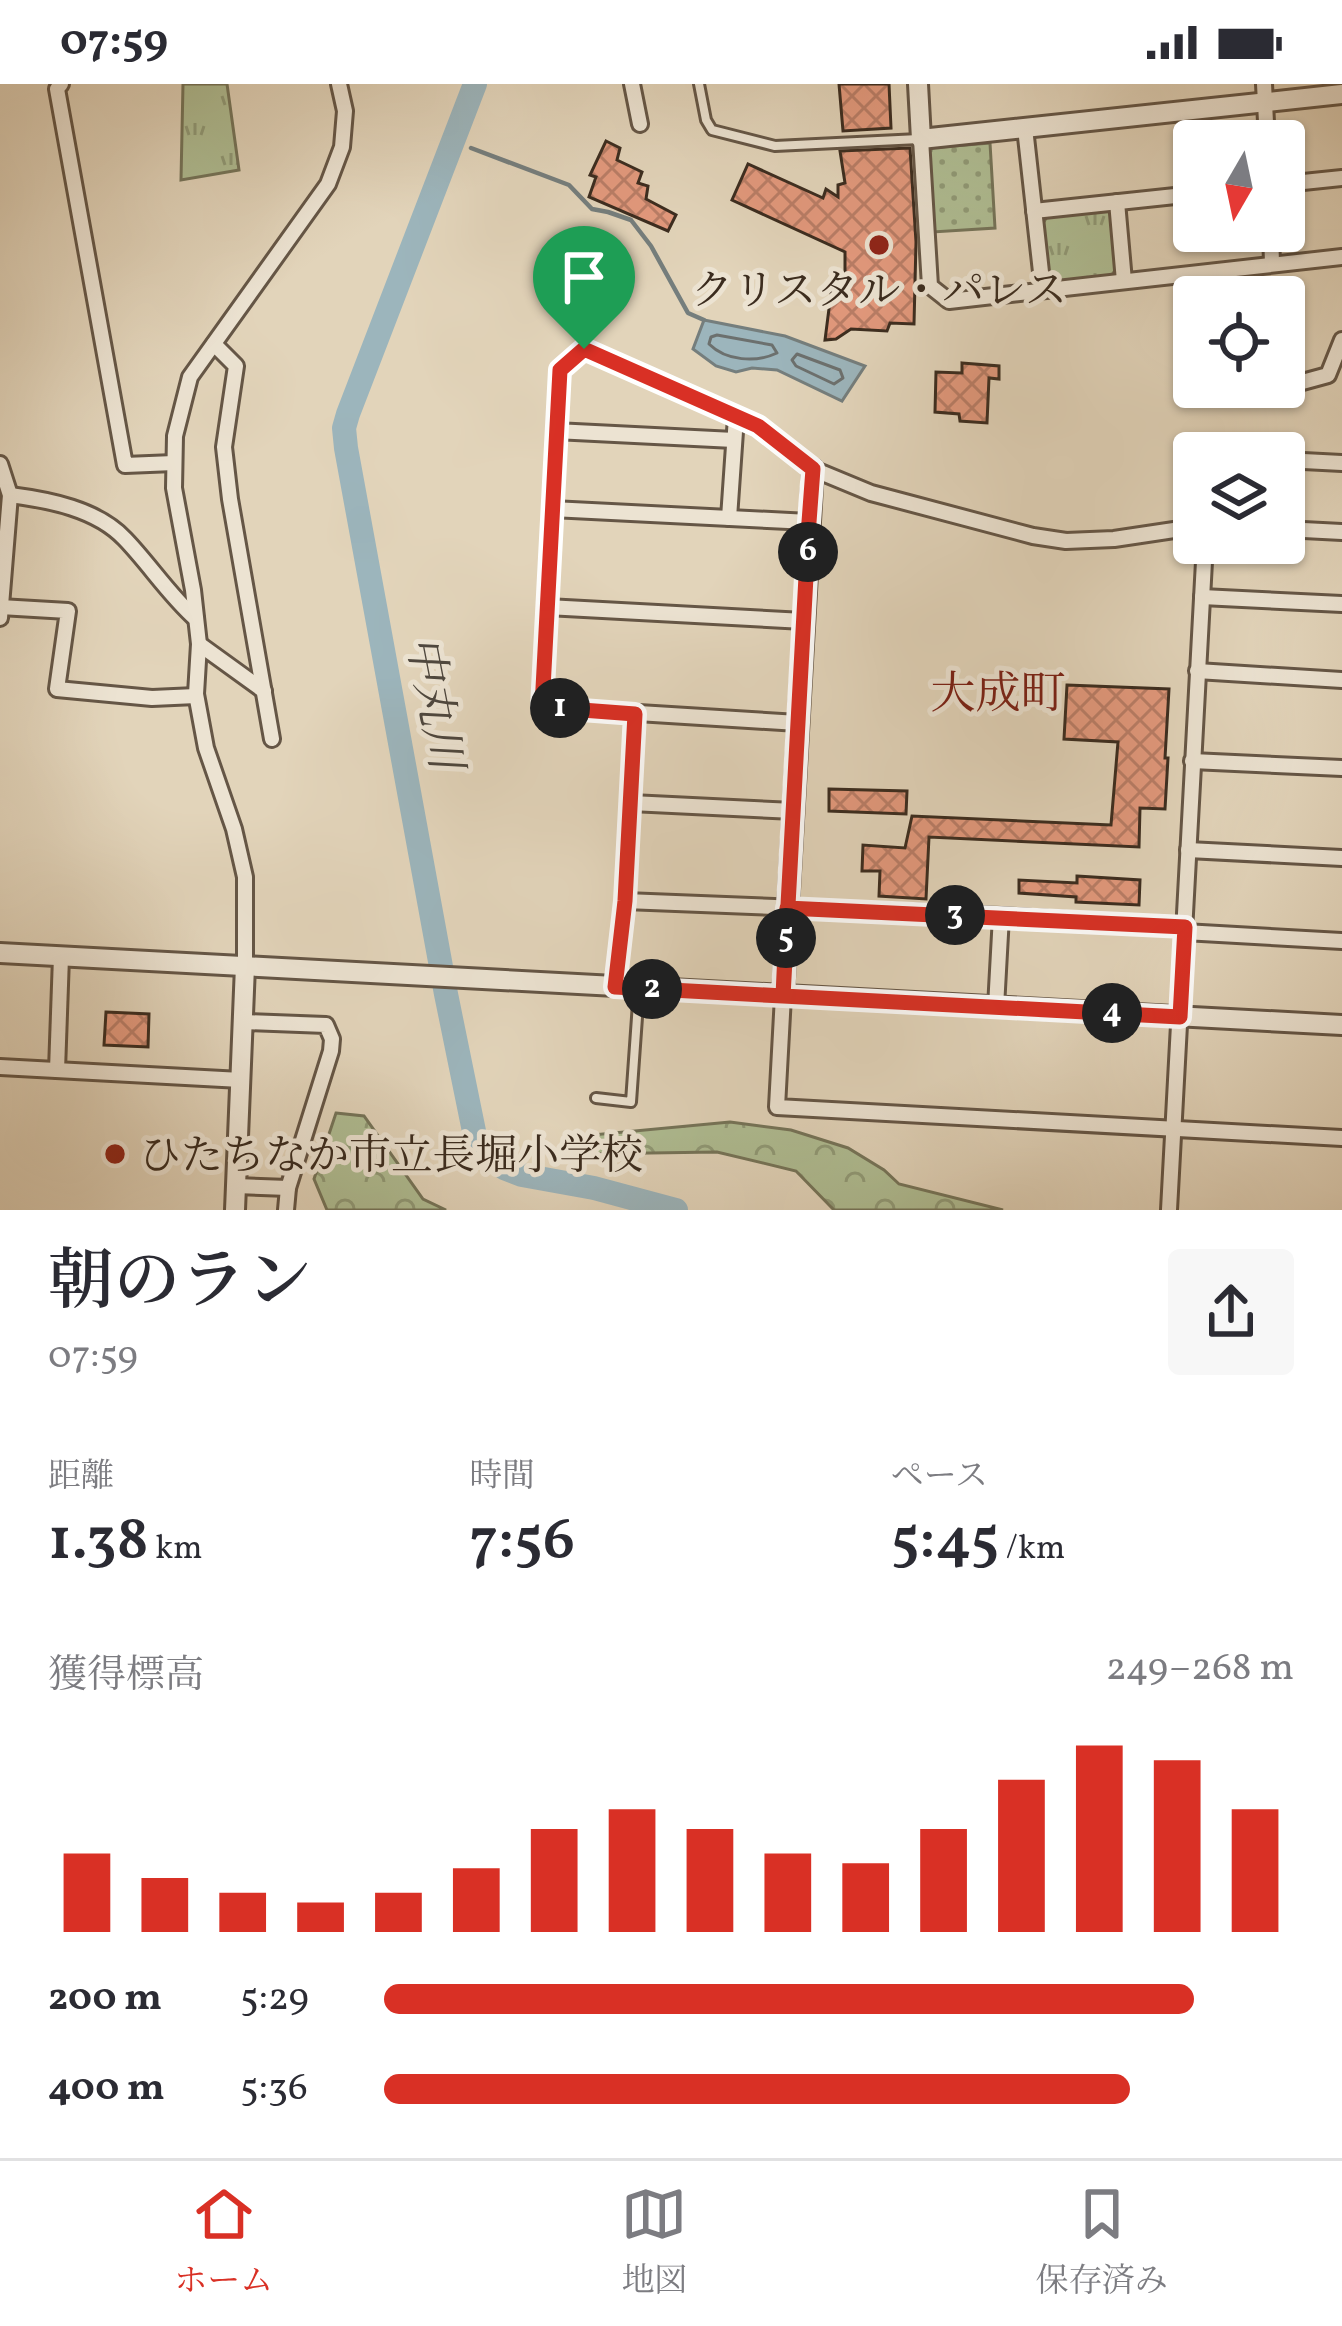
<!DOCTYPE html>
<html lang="ja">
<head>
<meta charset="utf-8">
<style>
  body { margin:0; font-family:Vollkorn,"Noto Serif JP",serif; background:#f7f7f7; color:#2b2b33; height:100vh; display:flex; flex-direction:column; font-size:45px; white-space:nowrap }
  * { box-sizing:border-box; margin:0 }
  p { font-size:39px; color:#7c7c81 }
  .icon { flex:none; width:66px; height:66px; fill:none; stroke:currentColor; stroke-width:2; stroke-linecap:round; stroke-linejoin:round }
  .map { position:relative; height:1126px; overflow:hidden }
  .sheet { display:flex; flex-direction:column; background:#fff; flex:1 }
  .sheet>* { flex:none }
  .needle { width:78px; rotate:189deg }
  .tools { position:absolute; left:1173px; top:36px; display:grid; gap:24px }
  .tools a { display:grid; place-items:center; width:132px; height:132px; border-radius:12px; background:#fff; box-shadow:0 3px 9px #0004; font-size:60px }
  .pin { position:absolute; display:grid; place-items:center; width:102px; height:102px; color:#fff; margin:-123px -51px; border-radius:50% 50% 50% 0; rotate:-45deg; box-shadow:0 0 12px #0007 }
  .pin .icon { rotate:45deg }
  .km { position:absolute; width:60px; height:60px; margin:-30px; border-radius:50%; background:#222; color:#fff; font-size:33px; line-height:60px; text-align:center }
  .round { display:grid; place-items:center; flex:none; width:126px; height:126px; border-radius:12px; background:#f7f7f7 }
  .head { display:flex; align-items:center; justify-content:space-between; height:204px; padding:0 48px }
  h1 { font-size:66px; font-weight:600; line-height:90px }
  .figures { display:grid; grid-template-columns:repeat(3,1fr); gap:18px; height:204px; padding:12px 48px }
  .figures div { display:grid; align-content:center }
  .figures b { font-size:60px; font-weight:600 }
  .figures small { font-size:33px; font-weight:400 }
  .figures p { font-size:33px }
  .chart { height:336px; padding:24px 48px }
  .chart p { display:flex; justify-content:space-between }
  .chart svg { width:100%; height:216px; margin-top:12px; stroke:#d93025; stroke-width:6 }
  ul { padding:0 48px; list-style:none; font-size:39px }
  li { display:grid; grid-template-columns:192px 144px 1fr; align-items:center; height:90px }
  li i { height:30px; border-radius:15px; background:#d93025 }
  .status { display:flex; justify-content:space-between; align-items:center; height:84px; padding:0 60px; background:#fff; direction:ltr }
  .status svg { height:33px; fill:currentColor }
  .tabs { display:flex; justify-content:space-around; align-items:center; height:168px; border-top:3px solid #e1e1e2; background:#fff; font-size:33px; color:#7c7c81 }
  .tabs a { display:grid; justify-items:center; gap:6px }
  .tabs .active { color:#d93025 }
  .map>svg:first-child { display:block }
  .grass { fill:url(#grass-dots); stroke:#757459; stroke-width:3 }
  .forest { fill:url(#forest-crowns); stroke:#757459; stroke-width:3 }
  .park { fill:url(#park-tufts); stroke:#757459; stroke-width:3 }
  .water { fill:#9cb5bc; stroke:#757e7d; stroke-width:3 }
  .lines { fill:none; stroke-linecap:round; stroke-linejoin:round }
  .shore { stroke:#6c706e; stroke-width:3 }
  .stream { stroke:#757e7d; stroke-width:4.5 }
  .river { stroke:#9cb5bc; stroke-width:24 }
  .building { fill:url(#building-cross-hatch); stroke:#3b2c1f; stroke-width:3 }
  .service-casing { stroke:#655646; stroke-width:14 }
  .minor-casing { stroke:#655646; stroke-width:20 }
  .tertiary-casing { stroke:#655646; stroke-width:24 }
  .service { stroke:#ece3d2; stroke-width:8 }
  .minor { stroke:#ece3d2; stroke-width:14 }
  .tertiary { stroke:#ece3d2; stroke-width:18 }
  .route-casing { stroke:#fff; stroke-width:24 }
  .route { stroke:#d93025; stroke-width:15 }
  .poi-dot { fill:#8f2418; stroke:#ece3d2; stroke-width:4.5 }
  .labels { text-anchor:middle; stroke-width:10; stroke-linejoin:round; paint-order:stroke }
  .poi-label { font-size:42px; fill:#3b2c1f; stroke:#ece3d2 }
  .neighbourhood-label { font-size:45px; fill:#7a1f14; stroke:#ece3d2 }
  .water-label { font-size:45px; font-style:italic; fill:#4e473e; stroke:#ece3d2 }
</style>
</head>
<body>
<div class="status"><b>07:59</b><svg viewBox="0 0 49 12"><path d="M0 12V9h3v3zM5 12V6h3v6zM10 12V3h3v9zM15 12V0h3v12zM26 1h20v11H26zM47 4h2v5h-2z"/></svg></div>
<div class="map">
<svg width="1342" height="1126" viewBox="0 0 1342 1126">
  <defs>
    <pattern id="grass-dots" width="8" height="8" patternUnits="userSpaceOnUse" patternTransform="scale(3)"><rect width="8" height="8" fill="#afbd93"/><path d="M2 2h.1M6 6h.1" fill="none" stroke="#909a77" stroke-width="1.8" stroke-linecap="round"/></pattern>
    <pattern id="forest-crowns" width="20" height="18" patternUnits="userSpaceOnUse" patternTransform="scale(3)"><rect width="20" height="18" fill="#afbd93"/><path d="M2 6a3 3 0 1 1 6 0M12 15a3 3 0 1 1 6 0" fill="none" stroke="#909a77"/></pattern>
    <pattern id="park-tufts" width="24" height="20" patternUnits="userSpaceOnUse" patternTransform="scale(3)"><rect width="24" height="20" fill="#afbd93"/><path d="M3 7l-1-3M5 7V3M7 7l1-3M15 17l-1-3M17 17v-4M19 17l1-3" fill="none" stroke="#909a77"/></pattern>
    <pattern id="building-cross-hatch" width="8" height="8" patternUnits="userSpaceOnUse" patternTransform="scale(3)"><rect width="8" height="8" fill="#e3997d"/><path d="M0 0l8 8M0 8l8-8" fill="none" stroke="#b97d66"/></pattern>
  </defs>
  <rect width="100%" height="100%" fill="#e2d4ba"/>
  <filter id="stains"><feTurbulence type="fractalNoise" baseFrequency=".00167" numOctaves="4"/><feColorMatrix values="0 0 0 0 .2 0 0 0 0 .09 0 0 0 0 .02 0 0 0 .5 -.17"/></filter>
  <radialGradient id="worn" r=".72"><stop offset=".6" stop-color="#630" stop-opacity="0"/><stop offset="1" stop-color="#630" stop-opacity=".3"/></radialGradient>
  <polygon class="grass" points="990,59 995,144 933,148 929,64"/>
  <g class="forest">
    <polygon points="336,1029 364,1032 423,1115 446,1126 327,1126 314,1095"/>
    <polygon points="730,1038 791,1046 848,1064 884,1086 899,1100 1003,1126 834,1126 796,1087 717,1068 584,1070 581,1052"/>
  </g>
  <g class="park">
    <polygon points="183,0 227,0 239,86 181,96"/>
    <polygon points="1104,126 1112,129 1117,184 1111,192 1054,198 1048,192 1042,141 1048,131"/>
  </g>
  <polygon class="water" points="704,236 785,252 865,282 842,317 777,286 752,284 736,288 716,282 693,265"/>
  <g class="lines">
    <g class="shore">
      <path d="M717 251 772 261 777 269C756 279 726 277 709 260L711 253Z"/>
      <polygon points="797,270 840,286 843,294 834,300 796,282 792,276"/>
    </g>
    <polyline class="stream" points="471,64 569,101 592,125 608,128 631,136 651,162 688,229 704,236"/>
    <polyline class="river" points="475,0 348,330 344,344 346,364 446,910 476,1057 489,1072 504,1084 522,1091 594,1104 676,1126"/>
  </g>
  <g class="building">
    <polygon points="839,0 889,0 891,44 843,47"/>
    <polygon points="606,57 620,64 617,76 642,88 638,99 648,102 646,115 676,131 668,147 589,113 596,93 590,91"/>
    <polygon points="910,64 916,158 914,240 890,239 887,247 851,245 836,255 825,256 833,193 845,194 845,168 732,116 748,80 823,114 826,105 838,113 838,101 845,99 840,67"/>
    <polygon points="962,279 999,282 999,295 989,294 987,339 960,337 959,330 935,328 936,288 962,289"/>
    <polygon points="1067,601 1169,605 1165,674 1168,674 1165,725 1140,724 1139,763 929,753 926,815 879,812 880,787 862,787 863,761 905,764 912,732 1111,741 1118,658 1064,655"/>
    <polygon points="829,705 907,707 906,730 829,727"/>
    <polygon points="1077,792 1140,796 1139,821 1076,818 1076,813 1019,809 1019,796 1077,799"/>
    <polygon points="106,928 149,930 148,963 104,961"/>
  </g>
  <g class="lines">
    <defs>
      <g id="service">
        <polyline points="699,0 706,36 712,46 775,62 919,55"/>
        <polyline points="596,1014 631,1018 639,905"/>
      </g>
      <g id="minor">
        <polyline points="61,0 57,5 125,381 174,379"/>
        <polyline points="632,0 640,40"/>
        <polyline points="1264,0 1267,57"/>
        <polyline points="1025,44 1043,206"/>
        <polyline points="921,55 930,202 949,217 1342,173"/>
        <polyline points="1284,100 1342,94"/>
        <polyline points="1117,118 1124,197"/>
        <polyline points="1034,127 1194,110"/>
        <polyline points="1271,147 1272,179"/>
        <polyline points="214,260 236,282 224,363 230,415 272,655"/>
        <polyline points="1284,303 1328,291 1342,256"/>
        <polyline points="1247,313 1283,303"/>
        <polyline points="555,347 734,356"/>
        <polyline points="1284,376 1342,379"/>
        <polyline points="0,380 10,411 0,534"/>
        <path d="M10 411C49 416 97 425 125 455 150 481 169 511 196 535"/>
        <polyline points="552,425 809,438"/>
        <polyline points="729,434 736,333"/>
        <polyline points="1284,445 1342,448"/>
        <polyline points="1202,513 1342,520"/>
        <polyline points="0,523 68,527 57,605 152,614 196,612"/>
        <polyline points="547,523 804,537"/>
        <polyline points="199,560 264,607"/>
        <polyline points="1197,587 1342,596"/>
        <polyline points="798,639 542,623 561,287 585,265 757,342 813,385 871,409 1033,452 1066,457 1114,455 1194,443"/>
        <polyline points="1192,677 1342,684"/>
        <polyline points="631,719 794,727"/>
        <polyline points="1188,766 1342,774"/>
        <polyline points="625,817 1001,832 1185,843"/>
        <polyline points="1184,848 1342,857"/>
        <polyline points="245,882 245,793 234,745 206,664 196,610 199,560 193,506 174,404 175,352 190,293 328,100 342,63 345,27 339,0"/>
        <polyline points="615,903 625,817 635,630"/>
        <polyline points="783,912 777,1023 1342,1054"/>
        <polyline points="996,923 1001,832"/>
        <polyline points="244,938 326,941 332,955 331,967 288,1104 286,1126"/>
        <polyline points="0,983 241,996"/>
        <polyline points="57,986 61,873"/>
        <polyline points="236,1102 288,1104"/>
        <polyline points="1169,1126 1205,459"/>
      </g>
      <g id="tertiary">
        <polyline points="918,0 921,55 1342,10"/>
        <polyline points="0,869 1342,941"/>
        <polyline points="783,912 813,385"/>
        <polyline points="235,1126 245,882"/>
      </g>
    </defs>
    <use href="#service" class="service-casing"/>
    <use href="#minor" class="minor-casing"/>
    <use href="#tertiary" class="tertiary-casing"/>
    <use href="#service" class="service"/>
    <use href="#minor" class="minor"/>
    <use href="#tertiary" class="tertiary"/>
  </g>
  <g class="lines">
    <defs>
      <polyline id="route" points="584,265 560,286 542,623 635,630 625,817 615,903 783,912 787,824 1185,843 1180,933 783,912 809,438 813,385 758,342 584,265"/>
    </defs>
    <use href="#route" class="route-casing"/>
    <use href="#route" class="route"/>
  </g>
  <g class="poi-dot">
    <circle cx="879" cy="161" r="12"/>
    <circle cx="115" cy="1070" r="12"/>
  </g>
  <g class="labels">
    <g class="poi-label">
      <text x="879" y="220">クリスタル・パレス</text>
      <text x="139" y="1085" text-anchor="start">ひたちなか市立長堀小学校</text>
    </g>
    <g class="neighbourhood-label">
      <text x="998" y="624">大成町</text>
    </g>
    <g class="water-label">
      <text transform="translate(436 618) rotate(79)" y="16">中丸川</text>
    </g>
  </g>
  <rect width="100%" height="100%" filter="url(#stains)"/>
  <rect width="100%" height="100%" fill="url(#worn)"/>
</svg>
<div class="tools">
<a><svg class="needle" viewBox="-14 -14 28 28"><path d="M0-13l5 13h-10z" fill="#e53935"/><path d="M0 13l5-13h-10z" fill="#7c7c81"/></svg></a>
<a><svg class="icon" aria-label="locate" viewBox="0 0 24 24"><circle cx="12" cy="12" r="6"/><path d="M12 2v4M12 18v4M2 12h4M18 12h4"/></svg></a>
<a><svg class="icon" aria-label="layers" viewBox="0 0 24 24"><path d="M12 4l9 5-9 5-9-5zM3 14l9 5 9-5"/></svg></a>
</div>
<div class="pin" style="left:584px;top:265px;background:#1e9e55"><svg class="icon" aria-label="arrive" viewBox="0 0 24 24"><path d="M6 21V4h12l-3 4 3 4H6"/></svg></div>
<b class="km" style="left:560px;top:624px">1</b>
<b class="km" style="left:652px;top:905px">2</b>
<b class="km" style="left:955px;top:831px">3</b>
<b class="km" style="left:1112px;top:929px">4</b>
<b class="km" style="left:786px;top:854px">5</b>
<b class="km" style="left:808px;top:468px">6</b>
</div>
<section class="sheet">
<div class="head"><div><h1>朝のラン</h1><p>07:59</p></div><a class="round"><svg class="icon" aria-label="share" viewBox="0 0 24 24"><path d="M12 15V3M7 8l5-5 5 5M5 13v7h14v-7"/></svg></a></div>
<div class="figures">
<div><p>距離</p><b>1.38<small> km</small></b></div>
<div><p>時間</p><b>7:56</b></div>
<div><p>ペース</p><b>5:45<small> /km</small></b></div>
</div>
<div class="chart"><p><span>獲得標高</span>249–268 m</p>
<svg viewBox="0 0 160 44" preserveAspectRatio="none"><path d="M5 44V28M15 44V33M25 44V36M35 44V38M45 44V36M55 44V31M65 44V23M75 44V19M85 44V23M95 44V28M105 44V30M115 44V23M125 44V13M135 44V6M145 44V9M155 44V19"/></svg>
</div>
<ul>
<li><b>200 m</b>5:29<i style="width:89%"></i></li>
<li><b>400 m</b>5:36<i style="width:82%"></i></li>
</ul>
</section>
<nav class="tabs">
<a class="active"><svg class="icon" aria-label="home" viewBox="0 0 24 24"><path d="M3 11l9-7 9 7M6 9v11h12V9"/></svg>ホーム</a>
<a><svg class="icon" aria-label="map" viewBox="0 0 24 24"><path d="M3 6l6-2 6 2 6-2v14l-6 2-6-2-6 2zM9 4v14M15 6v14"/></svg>地図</a>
<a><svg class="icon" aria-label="saved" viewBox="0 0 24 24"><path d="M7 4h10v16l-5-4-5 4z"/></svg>保存済み</a>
</nav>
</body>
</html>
